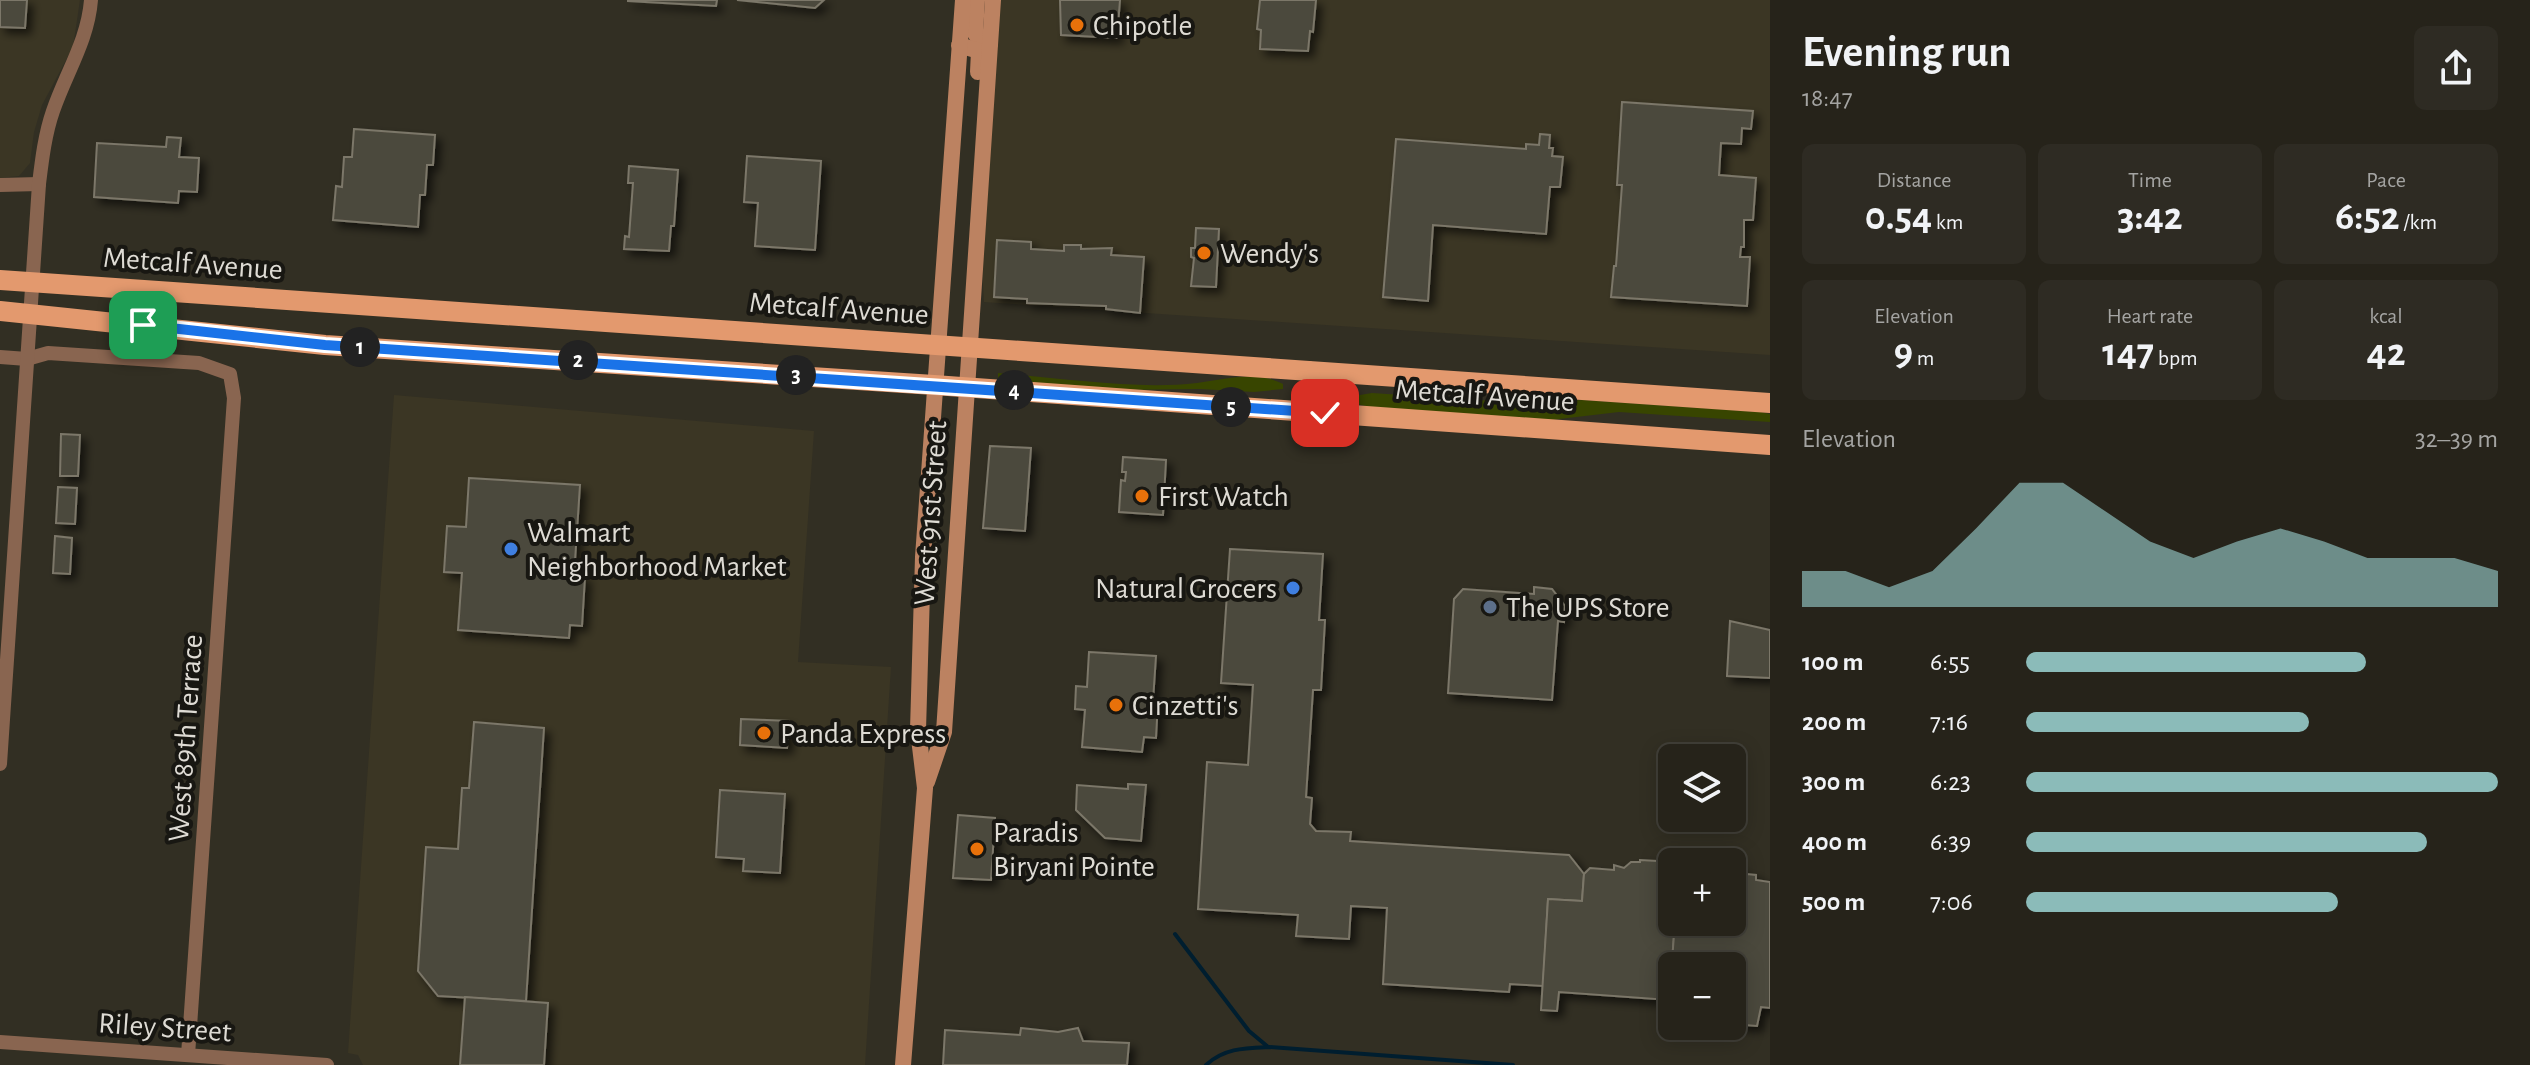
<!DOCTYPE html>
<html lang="en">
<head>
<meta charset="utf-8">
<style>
  body { margin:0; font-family:"Alegreya Sans",sans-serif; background:#2e2b23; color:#f1f3f6; height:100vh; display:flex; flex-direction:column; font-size:30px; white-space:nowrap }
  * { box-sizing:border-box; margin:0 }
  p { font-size:26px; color:#a4a4a2 }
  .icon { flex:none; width:44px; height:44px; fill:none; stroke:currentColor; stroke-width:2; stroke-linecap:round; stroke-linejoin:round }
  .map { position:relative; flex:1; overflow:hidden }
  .panel { display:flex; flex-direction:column; background:#26231a; width:760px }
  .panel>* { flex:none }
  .controls { position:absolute; left:1658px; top:744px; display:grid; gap:16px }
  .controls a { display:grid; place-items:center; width:88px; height:88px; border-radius:12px; background:#26231a; box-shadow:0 4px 20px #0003,0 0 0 2px #424039; font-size:40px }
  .pin { position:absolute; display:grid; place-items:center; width:68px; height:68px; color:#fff; margin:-34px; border-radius:16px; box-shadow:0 4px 12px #0006 }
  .km { position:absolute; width:40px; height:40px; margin:-20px; border-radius:50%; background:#222; color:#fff; font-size:22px; line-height:40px; text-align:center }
  .round { display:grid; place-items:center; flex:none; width:84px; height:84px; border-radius:12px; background:#2e2b23 }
  .headline { display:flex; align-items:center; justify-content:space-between; height:136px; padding:0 32px }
  h1 { font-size:44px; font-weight:600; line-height:60px }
  .stats { display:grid; grid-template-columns:repeat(3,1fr); gap:12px; height:136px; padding:8px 32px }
  .stats div { display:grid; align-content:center; border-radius:12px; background:#2e2b23; text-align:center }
  .stats b { font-size:40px; font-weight:600 }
  .stats small { font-size:22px; font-weight:400 }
  .stats p { font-size:22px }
  .chart { height:224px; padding:16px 32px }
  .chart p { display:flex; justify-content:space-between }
  .chart svg { width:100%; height:144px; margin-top:8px; fill:#8bbbb9; opacity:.7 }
  ul { padding:0 32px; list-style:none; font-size:26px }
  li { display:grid; grid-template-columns:128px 96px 1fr; align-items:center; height:60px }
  li i { height:20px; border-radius:10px; background:#8bbbb9 }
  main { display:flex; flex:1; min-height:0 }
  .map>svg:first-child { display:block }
  .built { fill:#3b3624 }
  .green { fill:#384500 }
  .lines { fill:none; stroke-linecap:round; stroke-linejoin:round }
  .stream { stroke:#001e2f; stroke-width:4 }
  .building { fill:#4c483c; stroke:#7b7769; stroke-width:2; filter:url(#shadow) }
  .street { stroke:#896550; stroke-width:14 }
  .secondary { stroke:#bc8261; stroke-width:16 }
  .primary { stroke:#e3996e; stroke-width:20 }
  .route-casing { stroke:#fff; stroke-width:16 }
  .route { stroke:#1a73e8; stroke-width:10 }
  .food-dot { fill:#e8710a; stroke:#181712; stroke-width:3 }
  .shop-dot { fill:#3f7fe0; stroke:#181712; stroke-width:3 }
  .service-dot { fill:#5c6f8a; stroke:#181712; stroke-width:3 }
  .labels { text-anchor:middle; stroke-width:8; stroke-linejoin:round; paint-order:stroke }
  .poi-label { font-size:30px; fill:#dedbd4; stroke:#181712; text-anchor:start }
  .street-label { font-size:30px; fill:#dedbd4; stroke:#181712 }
</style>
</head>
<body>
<main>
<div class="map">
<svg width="1770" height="1065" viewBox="0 0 1770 1065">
  <defs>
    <filter id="shadow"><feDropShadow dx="5.5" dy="5.5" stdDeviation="4" flood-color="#0009"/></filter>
  </defs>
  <rect width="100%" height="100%" fill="#322f23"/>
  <g class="built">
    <polygon points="0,0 80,0 73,47 42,105 34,132 30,163 19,176 0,178"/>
    <polygon points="1000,0 1770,0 1770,355 984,302 982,270"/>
    <polygon points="394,395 814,431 798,662 891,667 865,1065 363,1065 358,1055 348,1053"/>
  </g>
  <g class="green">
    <path d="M998 373C1061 378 1136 390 1197 383 1225 379 1257 370 1283 384V389L1254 392 1200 389 1115 390 998 380Z"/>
    <polygon points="1372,393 1524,403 1584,400 1761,412 1770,414 1770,422 1619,412 1551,420 1370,407 1353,403 1354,396"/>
  </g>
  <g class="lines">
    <g class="stream">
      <polyline points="1175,934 1249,1031 1267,1046"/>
      <path d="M1206 1065C1224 1048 1245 1048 1269 1047L1513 1065"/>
    </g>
  </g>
  <g class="building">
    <polygon points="0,0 27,0 25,28 0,27"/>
    <polygon points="717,0 716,6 628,1 628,0"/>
    <polygon points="737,0 824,0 815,8"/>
    <polygon points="1060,0 1120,0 1117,38 1061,35"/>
    <polygon points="1260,0 1316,0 1313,32 1310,31 1308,51 1260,49 1261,30 1257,29"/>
    <polygon points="1622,102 1753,111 1751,129 1742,128 1741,144 1721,143 1719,175 1756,178 1753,220 1744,220 1744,247 1741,247 1740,257 1750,257 1747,306 1611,297 1614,266 1616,266 1622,185 1617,185"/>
    <polygon points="354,129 435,135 433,165 427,165 425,195 420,195 418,227 333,220 336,186 342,187 344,157 352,157"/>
    <polygon points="1540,134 1550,135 1549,148 1553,148 1552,156 1563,157 1560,187 1550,187 1546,234 1433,225 1428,301 1383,297 1396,139 1526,149 1526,144 1539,145"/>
    <polygon points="167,137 181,138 179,157 199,158 197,192 179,191 178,203 94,197 97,143 166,147"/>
    <polygon points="747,156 821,161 815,250 755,246 758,203 744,202"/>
    <polygon points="629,166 678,170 674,226 671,226 669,251 624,249 625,236 629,237 633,183 628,183"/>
    <polygon points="1196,228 1219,229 1216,287 1191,286 1194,258 1191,257 1191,248 1195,248"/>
    <polygon points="997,240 1031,242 1031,249 1064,251 1064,245 1081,245 1081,249 1112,248 1111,255 1144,257 1140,313 1106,309 1106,306 1027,303 1027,299 994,297"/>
    <polygon points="61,434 80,435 78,476 60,476"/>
    <polygon points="990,446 1031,448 1025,531 983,528"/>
    <polygon points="1123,457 1166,460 1163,515 1119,512 1121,480 1125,481 1126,472 1122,472"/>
    <polygon points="469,478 580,485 574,576 585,577 582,626 570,625 569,638 458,630 462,573 444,572 447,526 466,527"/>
    <polygon points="58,487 77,488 75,524 56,523"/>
    <polygon points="55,536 72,538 70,574 53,573"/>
    <polygon points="1230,549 1323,554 1319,620 1325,620 1321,690 1313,690 1306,797 1312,798 1310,824 1316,831 1351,832 1350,841 1569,855 1584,874 1582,901 1548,899 1543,986 1510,984 1509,992 1383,984 1387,908 1351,906 1349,939 1296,936 1298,915 1198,909 1207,762 1248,765 1253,685 1221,683"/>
    <polygon points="1534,587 1552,589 1565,606 1564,622 1558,621 1552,700 1448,693 1454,599 1463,589 1534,594"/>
    <polygon points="1730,621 1770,630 1770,678 1727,676"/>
    <polygon points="1089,652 1156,656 1153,701 1158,701 1156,738 1144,737 1142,752 1082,747 1085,710 1075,709 1076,686 1087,687"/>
    <polygon points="741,719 789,721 787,748 740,745"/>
    <polygon points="474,722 544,728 526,1001 438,996 418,971 426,847 458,849 462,788 469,788"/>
    <polygon points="1128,784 1146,785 1141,841 1105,838 1076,810 1077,785 1128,789"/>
    <polygon points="720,790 785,794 780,873 743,871 744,859 716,857"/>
    <polygon points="958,815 995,818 991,880 953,878"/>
    <polygon points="1640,860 1675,862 1672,862 1672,922 1675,922 1669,1000 1559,992 1557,1011 1541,1010 1548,899 1582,901 1584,874 1590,868 1614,870 1614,865 1624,868 1631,862 1640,862"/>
    <polygon points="1732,869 1740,869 1746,876 1747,874 1756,875 1756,880 1770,882 1770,1008 1761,1007 1757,1026 1732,1024 1732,966 1672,966 1672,1000 1669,1000 1675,922 1732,922"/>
    <polygon points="465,997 548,1003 544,1065 460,1065"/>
    <polygon points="1021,1028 1058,1032 1078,1028 1083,1041 1129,1043 1127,1065 943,1065 945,1030 1020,1035"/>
  </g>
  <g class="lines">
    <g class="street">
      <polyline points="0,185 39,184"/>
      <polyline points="0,357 27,359 48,353 199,363 230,374 234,398 188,1055"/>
      <path d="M0 764 39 184C42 159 45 134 53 111 66 73 88 40 91 0"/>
      <polyline points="0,1042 327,1065"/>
    </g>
    <g class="secondary">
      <polyline points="977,0 975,33 981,42 990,44"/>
      <polyline points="959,45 979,51 978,72"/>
      <polyline points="927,782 944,732 993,0"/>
      <polyline points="903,1065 925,788 918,730 923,557 963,0"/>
    </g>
    <g class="primary">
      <polyline points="0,280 1770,403"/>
      <polyline points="0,311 325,345 934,385 1770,445"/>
      <polyline points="1308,371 1325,413"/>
    </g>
  </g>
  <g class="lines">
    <defs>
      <polyline id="route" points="143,325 325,345 1325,413"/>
    </defs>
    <use href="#route" class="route-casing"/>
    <use href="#route" class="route"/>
  </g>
  <g class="food-dot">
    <circle cx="1077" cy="25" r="8"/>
    <circle cx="1204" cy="253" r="8"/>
    <circle cx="1142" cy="496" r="8"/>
    <circle cx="1116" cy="705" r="8"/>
    <circle cx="764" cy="733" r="8"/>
    <circle cx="977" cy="849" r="8"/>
  </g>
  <g class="shop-dot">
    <circle cx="511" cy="549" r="8"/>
    <circle cx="1293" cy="588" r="8"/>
  </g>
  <circle class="service-dot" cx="1490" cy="607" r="8"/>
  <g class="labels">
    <g class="poi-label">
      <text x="1093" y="35">Chipotle</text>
      <text x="1220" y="263">Wendy's</text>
      <text x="1158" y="506">First Watch</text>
      <text x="527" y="542">Walmart<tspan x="527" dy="34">Neighborhood Market</tspan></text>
      <text x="1277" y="598" text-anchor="end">Natural Grocers</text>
      <text x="1506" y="617">The UPS Store</text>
      <text x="1132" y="715">Cinzetti's</text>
      <text x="780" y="743">Panda Express</text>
      <text x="993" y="842">Paradis<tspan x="993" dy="34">Biryani Pointe</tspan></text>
    </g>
    <g class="street-label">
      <text transform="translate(193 263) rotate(4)" y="10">Metcalf Avenue</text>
      <text transform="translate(839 308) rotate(4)" y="10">Metcalf Avenue</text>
      <text transform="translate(1485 395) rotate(4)" y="10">Metcalf Avenue</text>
      <text transform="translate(930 513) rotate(-86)" y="10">West 91st Street</text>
      <text transform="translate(185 738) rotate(-86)" y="10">West 89th Terrace</text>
      <text transform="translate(165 1027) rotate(4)" y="10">Riley Street</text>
    </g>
  </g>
</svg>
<div class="controls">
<a><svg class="icon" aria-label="layers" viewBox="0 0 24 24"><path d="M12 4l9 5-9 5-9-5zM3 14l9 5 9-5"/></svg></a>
<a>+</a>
<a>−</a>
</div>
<div class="pin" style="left:143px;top:325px;background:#1e9e55"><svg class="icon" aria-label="arrive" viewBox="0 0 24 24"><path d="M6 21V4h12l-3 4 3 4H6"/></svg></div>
<div class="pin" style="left:1325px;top:413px;background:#d93025"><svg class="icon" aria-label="check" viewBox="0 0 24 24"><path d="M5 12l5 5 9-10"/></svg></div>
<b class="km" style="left:360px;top:347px">1</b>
<b class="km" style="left:578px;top:360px">2</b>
<b class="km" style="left:796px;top:375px">3</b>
<b class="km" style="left:1014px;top:390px">4</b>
<b class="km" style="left:1231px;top:407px">5</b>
</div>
<section class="panel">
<div class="headline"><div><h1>Evening run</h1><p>18:47</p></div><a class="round"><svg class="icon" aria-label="share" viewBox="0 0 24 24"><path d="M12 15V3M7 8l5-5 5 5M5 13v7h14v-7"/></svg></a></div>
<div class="stats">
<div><p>Distance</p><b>0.54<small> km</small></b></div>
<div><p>Time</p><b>3:42</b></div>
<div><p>Pace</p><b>6:52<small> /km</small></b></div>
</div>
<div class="stats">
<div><p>Elevation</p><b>9<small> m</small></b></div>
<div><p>Heart rate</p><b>147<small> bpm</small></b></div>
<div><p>kcal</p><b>42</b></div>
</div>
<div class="chart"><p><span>Elevation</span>32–39 m</p>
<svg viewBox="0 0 160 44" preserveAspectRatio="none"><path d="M0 44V33L10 33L20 38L30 33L40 20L50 6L60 6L70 15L80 24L90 29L100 24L110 20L120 24L130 29L140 29L150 29L160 33V44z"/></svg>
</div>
<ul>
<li><b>100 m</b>6:55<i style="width:72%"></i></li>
<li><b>200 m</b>7:16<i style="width:60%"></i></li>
<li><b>300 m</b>6:23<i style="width:100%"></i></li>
<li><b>400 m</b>6:39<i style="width:85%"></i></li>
<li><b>500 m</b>7:06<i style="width:66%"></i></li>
</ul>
</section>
</main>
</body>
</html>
